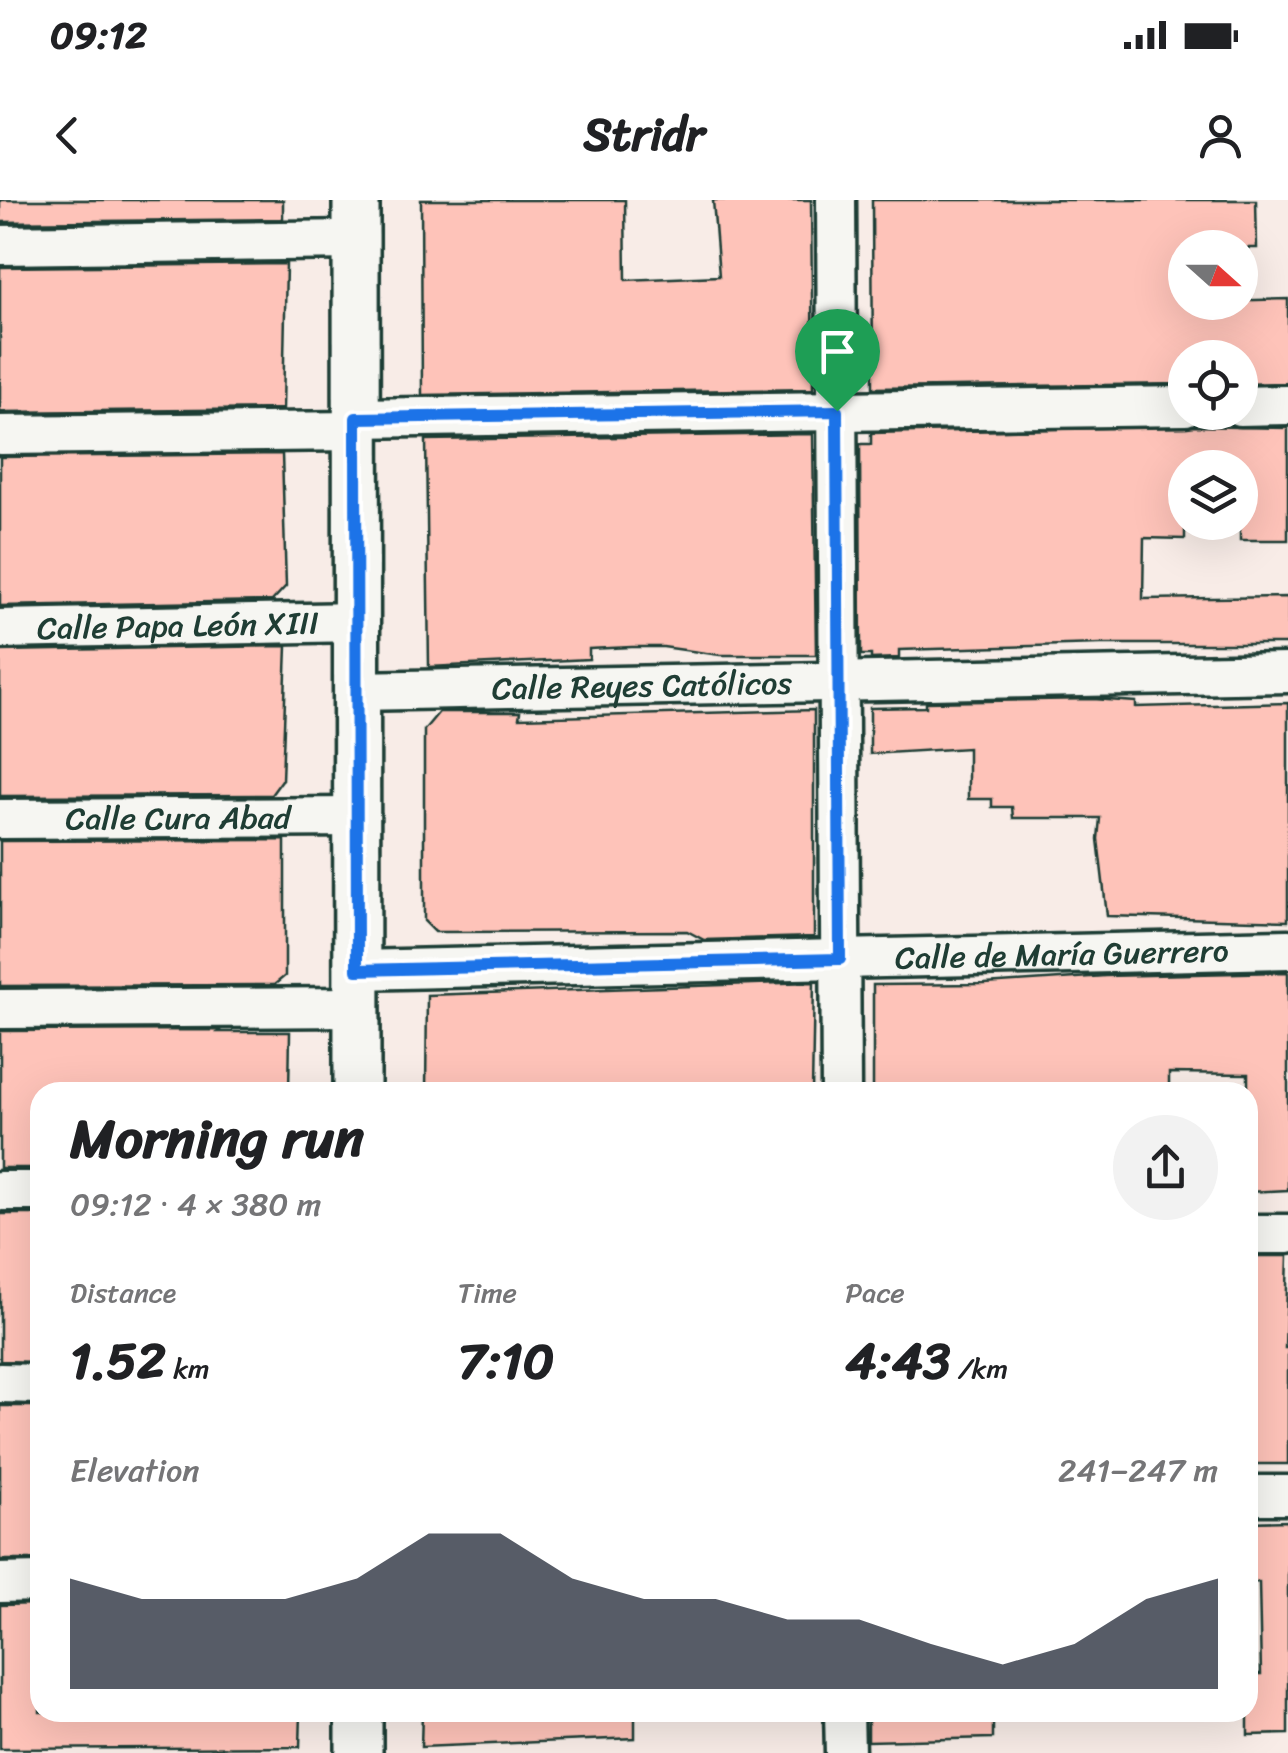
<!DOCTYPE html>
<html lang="en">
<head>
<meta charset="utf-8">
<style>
  body { margin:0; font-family:Sriracha,sans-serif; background:#f2f2f2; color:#202124; height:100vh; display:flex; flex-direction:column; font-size:38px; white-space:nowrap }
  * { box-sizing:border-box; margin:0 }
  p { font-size:32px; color:#757577 }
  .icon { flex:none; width:55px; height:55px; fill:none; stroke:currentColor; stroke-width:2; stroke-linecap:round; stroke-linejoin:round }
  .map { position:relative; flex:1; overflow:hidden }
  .drawer { position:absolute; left:30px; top:882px; width:1228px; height:640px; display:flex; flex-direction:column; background:#fff; border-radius:30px; box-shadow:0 10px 40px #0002 }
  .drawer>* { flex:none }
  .needle { width:65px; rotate:111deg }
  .fabs { position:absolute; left:1168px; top:30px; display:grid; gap:20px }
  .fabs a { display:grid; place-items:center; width:90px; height:90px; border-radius:50%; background:#fff; box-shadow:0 10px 40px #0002; font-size:50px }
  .pin { position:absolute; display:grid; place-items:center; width:85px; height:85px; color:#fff; margin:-102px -42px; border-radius:50% 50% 50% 0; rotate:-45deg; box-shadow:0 0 10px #0007 }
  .pin .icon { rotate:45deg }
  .round { display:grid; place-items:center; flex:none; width:105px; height:105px; border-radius:52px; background:#f2f2f2 }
  .summary { display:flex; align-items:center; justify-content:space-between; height:170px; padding:0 40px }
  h1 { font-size:55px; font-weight:700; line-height:75px }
  .figures { display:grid; grid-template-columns:repeat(3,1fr); gap:15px; height:170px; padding:10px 40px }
  .figures div { display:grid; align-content:center }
  .figures b { font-size:50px; font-weight:700 }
  .figures small { font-size:28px; font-weight:400 }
  .figures p { font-size:28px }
  .chart { height:280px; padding:20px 40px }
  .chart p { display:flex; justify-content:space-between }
  .chart svg { width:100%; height:180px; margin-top:10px; fill:#111827; opacity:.7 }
  .status { display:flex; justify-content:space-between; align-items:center; height:70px; padding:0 50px; background:#fff; direction:ltr }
  .status svg { height:28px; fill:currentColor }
  header { display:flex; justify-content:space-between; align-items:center; height:130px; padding:0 40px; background:#fff; font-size:45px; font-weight:700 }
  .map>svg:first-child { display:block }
  .building { fill:#fec3b9; stroke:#1f3d34; stroke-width:2.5 }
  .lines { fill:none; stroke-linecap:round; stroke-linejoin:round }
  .minor-casing { stroke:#1f3d34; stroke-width:45 }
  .tertiary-casing { stroke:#1f3d34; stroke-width:52 }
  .minor { stroke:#f6f6f2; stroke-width:38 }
  .tertiary { stroke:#f6f6f2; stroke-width:45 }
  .route-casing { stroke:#fff; stroke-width:20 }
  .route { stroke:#1a73e8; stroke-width:12 }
  .labels { text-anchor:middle; stroke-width:8; stroke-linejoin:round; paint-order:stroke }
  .street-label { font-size:32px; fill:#1f3d34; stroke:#f6f6f2 }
</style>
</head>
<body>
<div class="status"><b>09:12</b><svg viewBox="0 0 49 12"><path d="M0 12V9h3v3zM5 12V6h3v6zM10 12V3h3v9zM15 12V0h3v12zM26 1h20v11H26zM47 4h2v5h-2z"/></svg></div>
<header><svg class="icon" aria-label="back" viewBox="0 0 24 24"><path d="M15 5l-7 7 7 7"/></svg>Stridr<svg class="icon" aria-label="person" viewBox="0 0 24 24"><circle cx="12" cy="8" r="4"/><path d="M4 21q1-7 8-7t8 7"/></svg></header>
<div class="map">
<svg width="1288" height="1553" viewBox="0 0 1288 1553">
  <rect width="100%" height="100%" fill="#f8ece7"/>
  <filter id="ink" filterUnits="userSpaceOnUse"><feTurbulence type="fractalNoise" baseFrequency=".01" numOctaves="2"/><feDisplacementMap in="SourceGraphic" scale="20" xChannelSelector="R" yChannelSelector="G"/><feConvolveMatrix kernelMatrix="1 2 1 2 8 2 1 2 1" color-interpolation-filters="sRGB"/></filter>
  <g filter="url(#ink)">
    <g class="building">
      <polygon points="0,0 283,0 283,19 0,22"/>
      <polygon points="421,0 625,0 626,80 719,76 713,0 811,0 813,189 422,195"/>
      <polygon points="872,0 1256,0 1257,48 1185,48 1185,102 1288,99 1288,183 1240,184 1240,158 1185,158 1185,184 873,188"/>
      <polygon points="286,64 283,209 0,212 0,67"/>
      <polygon points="1195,226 1288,228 1288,340 1240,340 1240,268 1185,268 1185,339 1144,338 1143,399 1288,397 1288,444 1101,444 899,450 899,458 871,459 871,455 861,455 860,244 871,244 871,233"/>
      <polygon points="813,234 816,455 720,455 663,447 632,447 589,449 589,459 429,467 426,240"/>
      <polygon points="282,254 286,386 272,401 0,406 0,257"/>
      <polygon points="287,446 282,580 271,595 0,596 0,451"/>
      <polygon points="1093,499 1136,502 1136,507 1288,503 1288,721 1107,716 1098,639 1100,618 1013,618 1012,607 992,607 992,599 968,599 968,548 870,554 870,508 926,507 926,502"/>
      <polygon points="814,510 814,737 704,740 687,731 435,732 424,721 424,530 439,512 520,512 519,518"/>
      <polygon points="285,640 285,776 274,785 0,786 0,641"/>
      <polygon points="1288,772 1288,990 1248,992 1248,874 1169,873 1169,892 873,892 873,785 985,784 1105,776"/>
      <polygon points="814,782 812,892 426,892 427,795"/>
      <polygon points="220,830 218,832 290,832 289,892 40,892 40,968 0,968 0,831"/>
      <polygon points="0,1014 40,1014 40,1162 0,1161"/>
      <polygon points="1248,1056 1288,1056 1285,1148 1288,1148 1288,1264 1248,1264"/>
      <rect x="0" y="1206" width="40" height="154"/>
      <polygon points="1288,1321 1288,1534 1248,1535 1248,1474 1261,1474 1259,1382 1248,1383 1248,1322"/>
      <polygon points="40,1404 40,1512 301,1512 300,1547 0,1549 0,1405"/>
      <polygon points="422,1512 635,1512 635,1538 421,1547"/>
      <polygon points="868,1512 993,1512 993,1538 868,1541"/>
    </g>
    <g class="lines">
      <defs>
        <g id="minor">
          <polyline points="836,0 841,892"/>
          <polyline points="0,45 356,40"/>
          <polyline points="1240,206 1288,205"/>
          <polyline points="356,218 1185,206"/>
          <polyline points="0,235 356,231"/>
          <path id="s1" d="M0 429 357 422"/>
          <path id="s2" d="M357 491 1288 473"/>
          <path id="s3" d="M0 619 357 617"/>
          <path id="s4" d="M357 770 1288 749"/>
          <polyline points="0,809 357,807"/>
          <polyline points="0,991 40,991"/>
          <polyline points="1248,1034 1288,1034"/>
          <polyline points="0,1183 40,1184"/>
          <polyline points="1248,1295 1288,1295"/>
          <polyline points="0,1383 40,1382"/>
          <polyline points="844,1512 845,1553"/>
        </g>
        <g id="tertiary">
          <polyline points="356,0 357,892"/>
          <polyline points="359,1512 359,1553"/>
        </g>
      </defs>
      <use href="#minor" class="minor-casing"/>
      <use href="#tertiary" class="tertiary-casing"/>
      <use href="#minor" class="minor"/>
      <use href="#tertiary" class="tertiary"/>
    </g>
  </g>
  <g class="lines" filter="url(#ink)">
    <defs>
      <polygon id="route" points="837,211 840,759 357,770 356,218"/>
    </defs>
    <use href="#route" class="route-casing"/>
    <use href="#route" class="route"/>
  </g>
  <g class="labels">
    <g class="street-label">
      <text dy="11" stroke="none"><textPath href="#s1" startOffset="178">Calle Papa León XIII</textPath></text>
      <text dy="11" stroke="none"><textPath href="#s2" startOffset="285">Calle Reyes Católicos</textPath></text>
      <text dy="11" stroke="none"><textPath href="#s3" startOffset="178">Calle Cura Abad</textPath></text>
      <text dy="11" stroke="none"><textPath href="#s4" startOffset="705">Calle de María Guerrero</textPath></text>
    </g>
  </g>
</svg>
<div class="fabs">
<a><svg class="needle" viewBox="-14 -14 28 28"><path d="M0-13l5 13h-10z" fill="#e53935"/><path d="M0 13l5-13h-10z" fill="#757577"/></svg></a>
<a><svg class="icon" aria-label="locate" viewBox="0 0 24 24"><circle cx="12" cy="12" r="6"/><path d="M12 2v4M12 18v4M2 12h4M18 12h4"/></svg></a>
<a><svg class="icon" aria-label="layers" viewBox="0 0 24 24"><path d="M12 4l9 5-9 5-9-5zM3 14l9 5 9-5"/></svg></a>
</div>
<div class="pin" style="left:837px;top:211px;background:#1e9e55"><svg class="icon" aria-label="arrive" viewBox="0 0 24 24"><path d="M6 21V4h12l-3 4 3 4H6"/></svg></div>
<section class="drawer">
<div class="summary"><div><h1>Morning run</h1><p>09:12 · 4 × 380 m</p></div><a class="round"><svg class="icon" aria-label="share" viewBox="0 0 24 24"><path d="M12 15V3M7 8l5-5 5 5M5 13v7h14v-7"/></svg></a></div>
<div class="figures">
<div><p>Distance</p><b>1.52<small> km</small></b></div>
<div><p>Time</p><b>7:10</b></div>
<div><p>Pace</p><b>4:43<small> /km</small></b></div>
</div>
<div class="chart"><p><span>Elevation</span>241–247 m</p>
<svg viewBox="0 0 160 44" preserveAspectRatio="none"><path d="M0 44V17L10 22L20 22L30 22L40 17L50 6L60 6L70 17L80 22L90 22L100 27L110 27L120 33L130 38L140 33L150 22L160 17V44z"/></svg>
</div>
</section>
</div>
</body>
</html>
